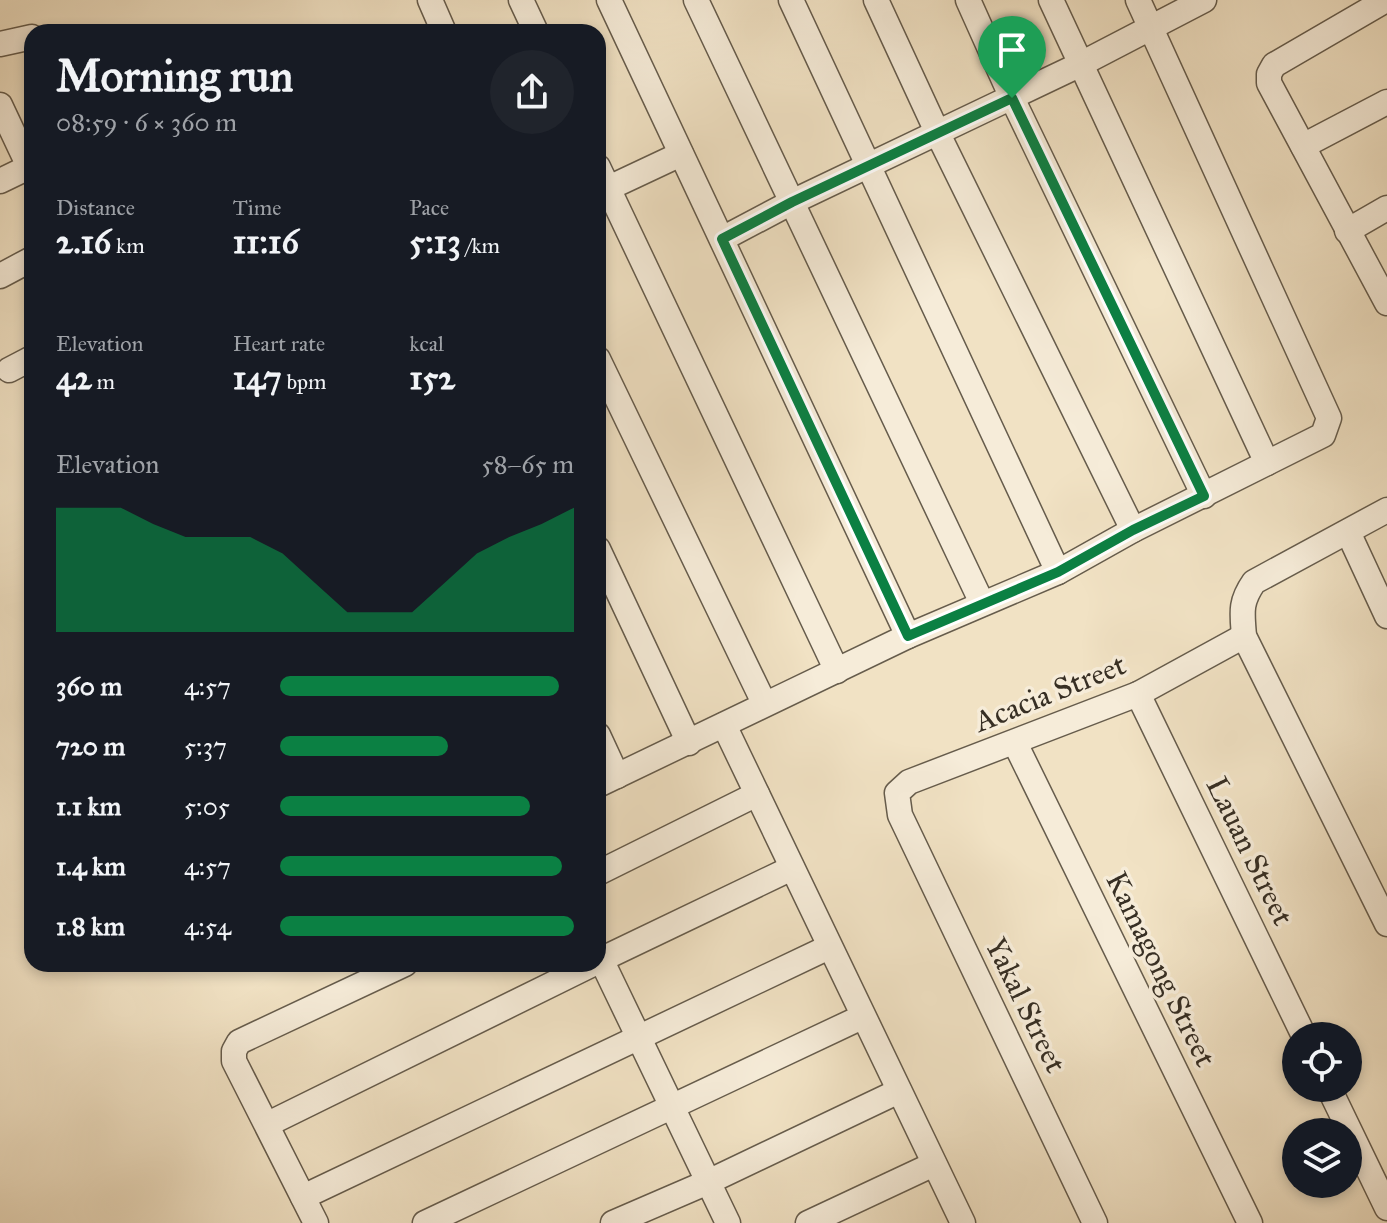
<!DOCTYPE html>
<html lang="en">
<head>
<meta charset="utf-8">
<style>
  body { margin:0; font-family:"IM FELL Great Primer",serif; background:#20242c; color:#f1f3f6; height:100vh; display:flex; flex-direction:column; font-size:30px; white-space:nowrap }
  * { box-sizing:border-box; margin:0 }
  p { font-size:26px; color:#9ea1a6 }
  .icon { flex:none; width:44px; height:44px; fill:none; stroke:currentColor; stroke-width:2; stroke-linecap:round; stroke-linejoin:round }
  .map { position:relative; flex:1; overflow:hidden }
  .details { position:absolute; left:24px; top:24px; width:582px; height:948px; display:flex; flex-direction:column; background:#171b24; border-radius:24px; box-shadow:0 4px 12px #0003 }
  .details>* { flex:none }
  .buttons { position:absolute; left:1282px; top:1022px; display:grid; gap:16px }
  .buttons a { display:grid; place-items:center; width:80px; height:80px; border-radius:50%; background:#171b24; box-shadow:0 4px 12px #0003; font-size:40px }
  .pin { position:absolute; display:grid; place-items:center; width:68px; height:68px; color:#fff; margin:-82px -34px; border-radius:50% 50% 50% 0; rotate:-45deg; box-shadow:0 0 8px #0007 }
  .pin .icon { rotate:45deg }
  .round { display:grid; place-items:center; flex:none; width:84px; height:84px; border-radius:42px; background:#20242c }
  .overview { display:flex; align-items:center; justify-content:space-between; height:136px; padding:0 32px }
  h1 { font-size:44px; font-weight:700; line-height:60px }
  .metrics { display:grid; grid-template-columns:repeat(3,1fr); gap:12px; height:136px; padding:8px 32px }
  .metrics div { display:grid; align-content:center }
  .metrics b { font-size:34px; font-weight:700 }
  .metrics small { font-size:22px; font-weight:400 }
  .metrics p { font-size:22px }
  .chart { height:224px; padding:16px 32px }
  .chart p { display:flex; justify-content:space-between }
  .chart svg { width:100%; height:144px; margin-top:8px; fill:#0b8043; opacity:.7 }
  ul { padding:0 32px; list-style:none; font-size:26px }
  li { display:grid; grid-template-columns:128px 96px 1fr; align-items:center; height:60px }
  li i { height:20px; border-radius:10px; background:#0b8043 }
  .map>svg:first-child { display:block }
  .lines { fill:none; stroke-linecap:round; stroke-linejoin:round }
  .street-casing { stroke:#665c4c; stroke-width:27 }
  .street { stroke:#f6ecd9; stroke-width:24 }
  .route-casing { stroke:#fff; stroke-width:16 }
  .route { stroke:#0b8043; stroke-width:10 }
  .labels { text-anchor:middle; stroke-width:7; stroke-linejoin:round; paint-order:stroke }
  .street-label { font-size:30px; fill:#372f24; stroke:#f6ecd9 }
</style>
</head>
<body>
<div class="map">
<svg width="1387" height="1223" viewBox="0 0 1387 1223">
  <rect width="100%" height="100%" fill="#f1e2c4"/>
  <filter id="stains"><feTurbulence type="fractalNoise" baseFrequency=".0025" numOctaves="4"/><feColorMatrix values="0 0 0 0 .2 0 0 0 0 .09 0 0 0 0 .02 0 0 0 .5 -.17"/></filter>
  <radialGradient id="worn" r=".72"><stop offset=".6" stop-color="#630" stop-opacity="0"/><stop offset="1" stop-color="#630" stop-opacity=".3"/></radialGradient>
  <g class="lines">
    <defs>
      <g id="street">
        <polyline points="430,0 444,32"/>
        <polyline points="521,0 536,32"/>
        <polyline points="609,0 908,636"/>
        <polyline points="696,0 982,603"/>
        <polyline points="791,0 1058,572"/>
        <polyline points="876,0 938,134 1133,530"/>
        <polyline points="968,0 1012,98 1204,496"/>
        <polyline points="1051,0 1267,463"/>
        <polyline points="1386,0 1274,65 1269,74 1269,83 1387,303"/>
        <polyline points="0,44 32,37"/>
        <polyline points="0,105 32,173"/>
        <polyline points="1303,146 1387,102"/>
        <polyline points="598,167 837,671"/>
        <polyline points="0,181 29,167"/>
        <polyline points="598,193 681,154"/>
        <polyline points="1347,231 1387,208"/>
        <polyline points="722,239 792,202 1079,65 1204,0"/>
        <polyline points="0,276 32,259"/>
        <polyline points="598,359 764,703"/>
        <polyline points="9,370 32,358"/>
        <path d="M1387 510 1254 582C1240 602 1242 612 1244 636L1387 924"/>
        <polyline points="1348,532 1387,616"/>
        <polyline points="598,549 689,743"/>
        <polyline points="1138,694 1304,1036"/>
        <polyline points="724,725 963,1223"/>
        <polyline points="598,735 617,776"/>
        <polyline points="1015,743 1250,1223"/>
        <polyline points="598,785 908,636 1058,572 1133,530 1323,435 1329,418 1138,0"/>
        <polyline points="598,873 757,794"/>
        <polyline points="598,953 728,1223"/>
        <polyline points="598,961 792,868"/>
        <polyline points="1329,1088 1387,1208"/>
        <polyline points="268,1124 593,964"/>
        <polyline points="303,1197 829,947"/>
        <polyline points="316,1223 234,1061 234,1051 239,1042 405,964"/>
        <polyline points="425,1223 862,1017"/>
        <polyline points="613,1223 708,1182 899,1091"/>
        <polyline points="808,1223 934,1164"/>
        <polyline points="1095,1223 900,815 897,793 909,782 1138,694 1244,636"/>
      </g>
    </defs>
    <use href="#street" class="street-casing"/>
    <use href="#street" class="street"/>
  </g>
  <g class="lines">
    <defs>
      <polygon id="route" points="1012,98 1204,496 1133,530 1058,572 908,636 722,239 792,202"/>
    </defs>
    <use href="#route" class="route-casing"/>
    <use href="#route" class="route"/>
  </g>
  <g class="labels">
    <g class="street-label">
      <text transform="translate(1050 693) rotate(-22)" y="10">Acacia Street</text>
      <text transform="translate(1250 851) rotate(64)" y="10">Lauan Street</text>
      <text transform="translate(1161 969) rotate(64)" y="10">Kamagong Street</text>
      <text transform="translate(1026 1005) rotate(64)" y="10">Yakal Street</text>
    </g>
  </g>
  <rect width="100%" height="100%" filter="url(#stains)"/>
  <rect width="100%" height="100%" fill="url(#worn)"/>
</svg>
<div class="buttons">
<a><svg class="icon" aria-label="locate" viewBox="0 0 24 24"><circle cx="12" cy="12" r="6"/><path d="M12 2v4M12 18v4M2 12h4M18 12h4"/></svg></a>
<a><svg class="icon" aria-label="layers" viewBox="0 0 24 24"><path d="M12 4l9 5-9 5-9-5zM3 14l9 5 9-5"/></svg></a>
</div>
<div class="pin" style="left:1012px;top:98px;background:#1e9e55"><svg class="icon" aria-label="arrive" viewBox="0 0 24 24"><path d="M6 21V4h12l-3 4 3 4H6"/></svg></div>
<section class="details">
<div class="overview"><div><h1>Morning run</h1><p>08:59 · 6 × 360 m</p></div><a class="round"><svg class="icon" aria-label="share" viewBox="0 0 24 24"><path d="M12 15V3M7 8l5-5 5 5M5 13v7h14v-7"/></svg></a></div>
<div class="metrics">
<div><p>Distance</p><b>2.16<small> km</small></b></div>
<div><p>Time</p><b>11:16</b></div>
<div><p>Pace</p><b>5:13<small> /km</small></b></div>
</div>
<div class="metrics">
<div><p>Elevation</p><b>42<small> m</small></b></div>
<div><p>Heart rate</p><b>147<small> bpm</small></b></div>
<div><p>kcal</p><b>152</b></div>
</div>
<div class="chart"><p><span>Elevation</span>58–65 m</p>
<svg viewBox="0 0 160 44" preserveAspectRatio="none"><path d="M0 44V6L10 6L20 6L30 11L40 15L50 15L60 15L70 20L80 29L90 38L100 38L110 38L120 29L130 20L140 15L150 11L160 6V44z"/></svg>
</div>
<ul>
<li><b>360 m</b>4:57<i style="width:95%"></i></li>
<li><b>720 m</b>5:37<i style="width:57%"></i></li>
<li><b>1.1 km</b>5:05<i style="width:85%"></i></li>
<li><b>1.4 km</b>4:57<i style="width:96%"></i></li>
<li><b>1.8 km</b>4:54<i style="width:100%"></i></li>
</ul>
</section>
</div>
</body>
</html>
